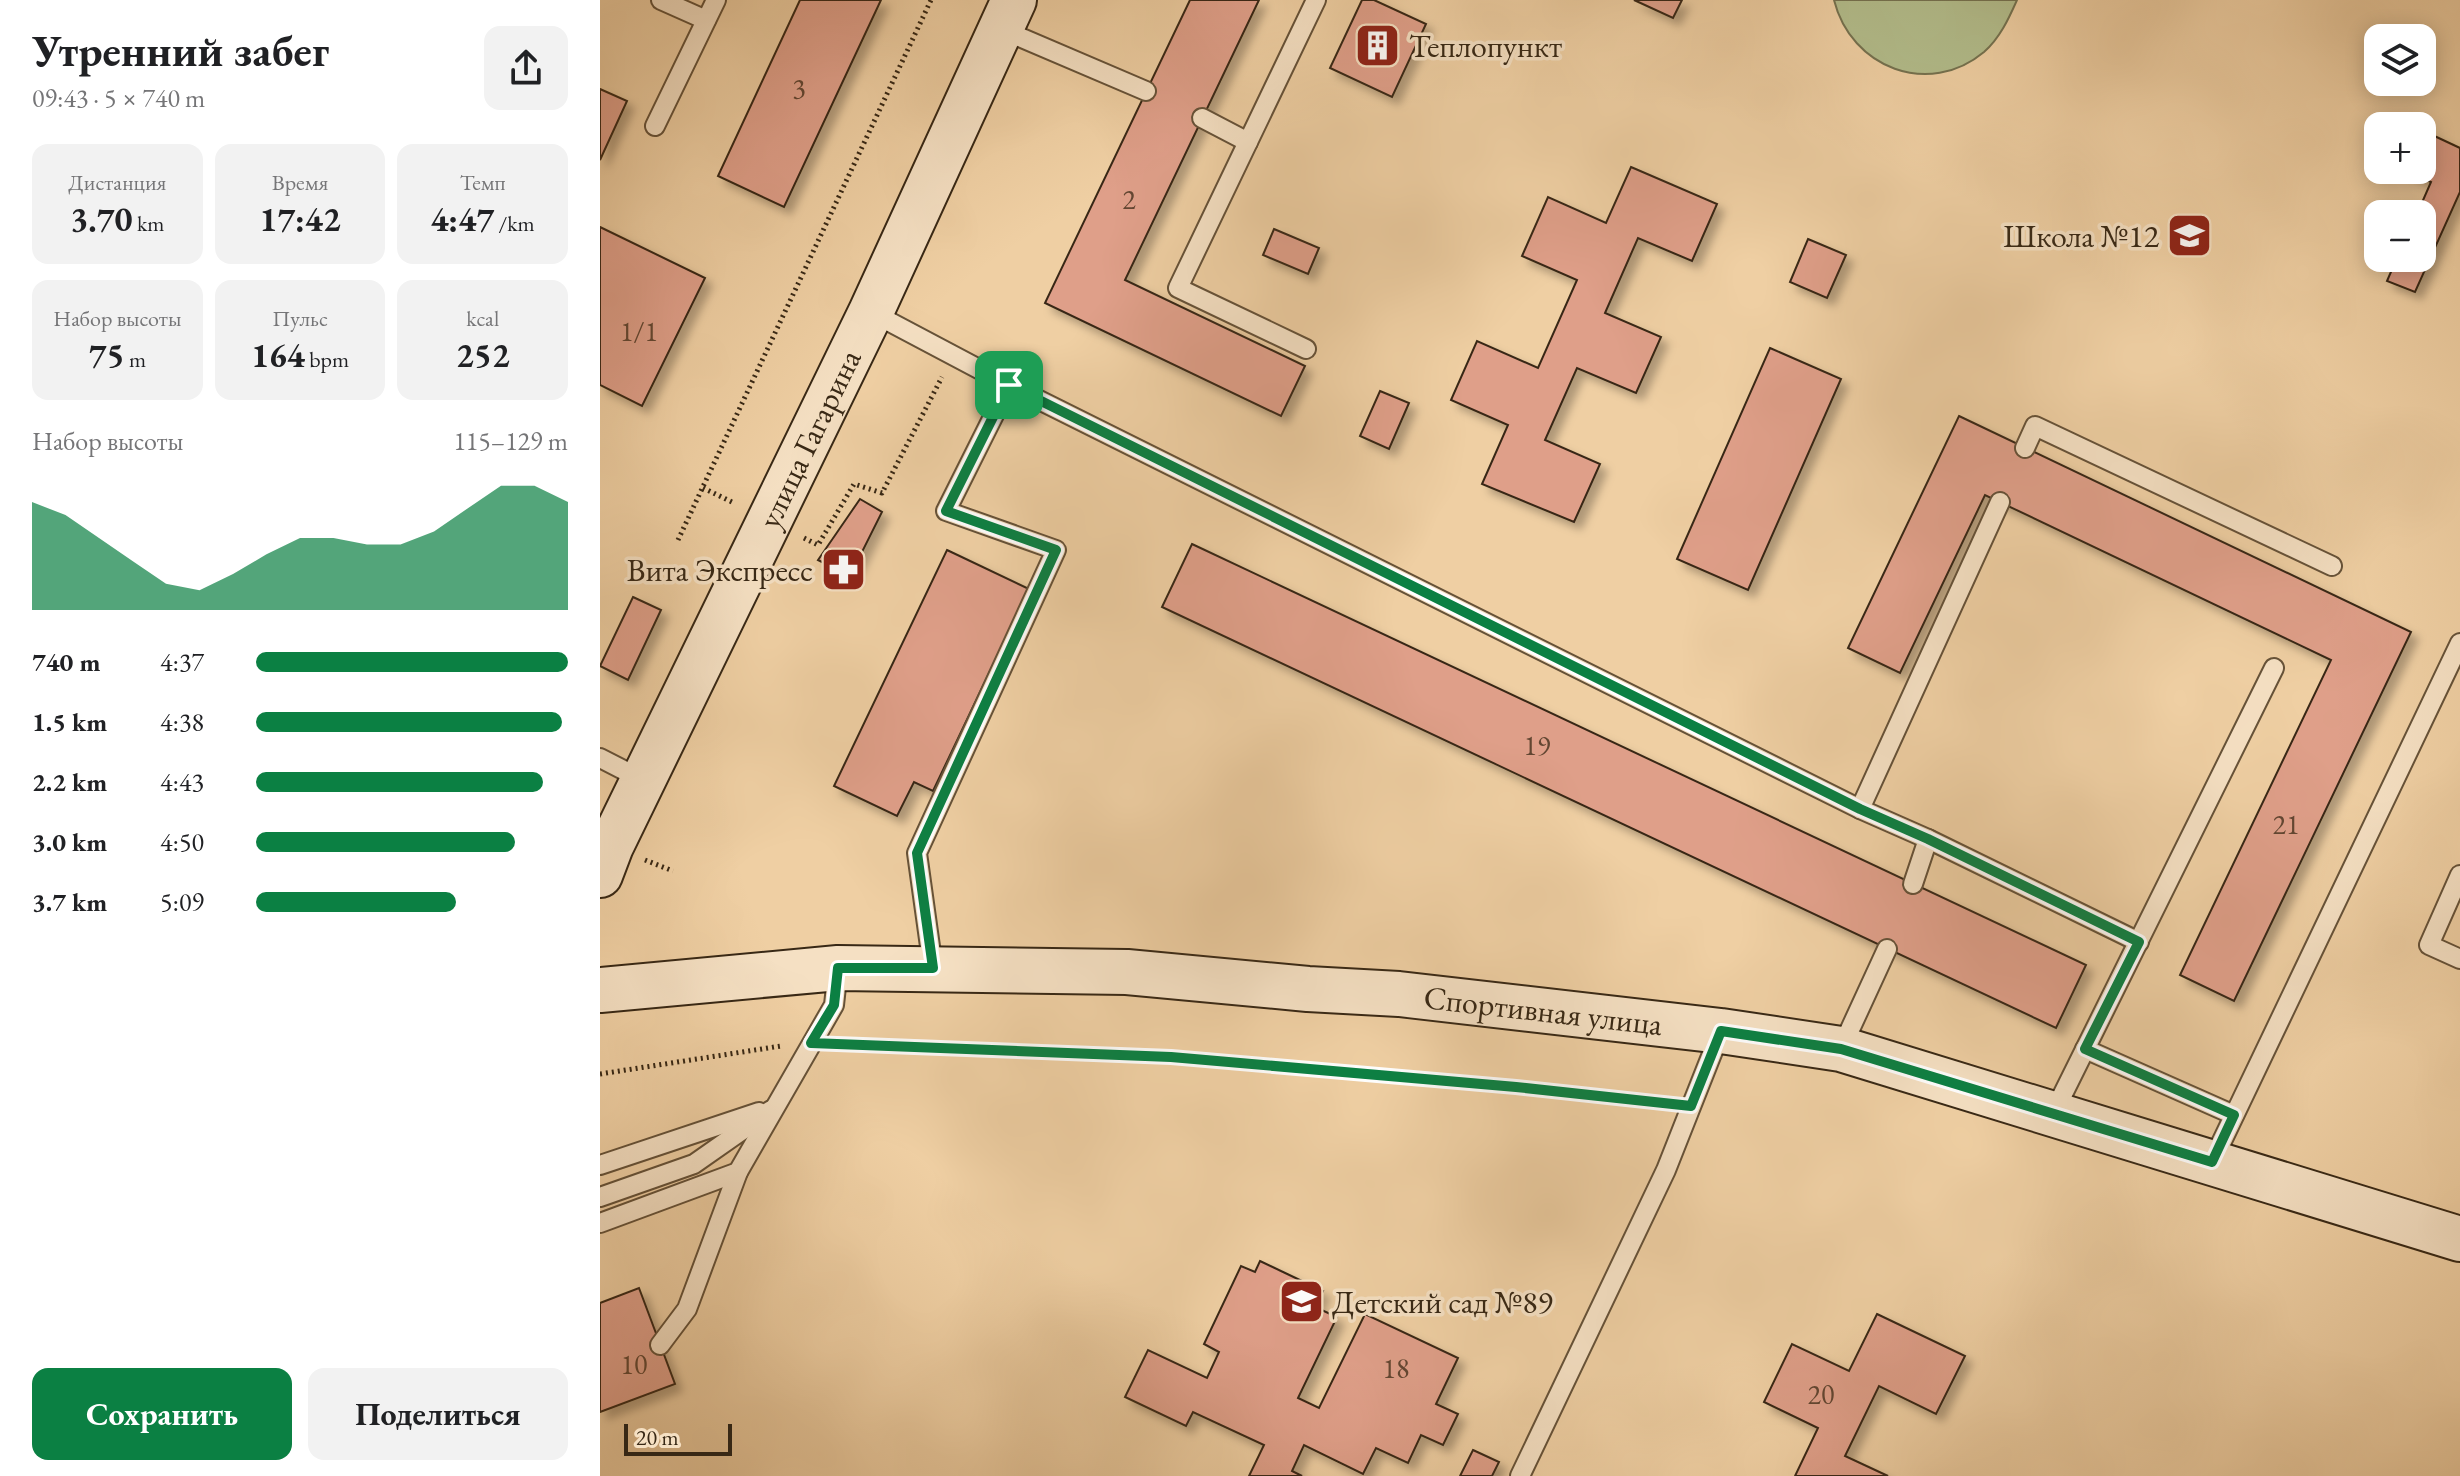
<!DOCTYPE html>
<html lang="ru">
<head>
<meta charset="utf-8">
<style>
  body { margin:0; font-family:"EB Garamond",serif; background:#f2f2f2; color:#202124; height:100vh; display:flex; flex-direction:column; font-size:30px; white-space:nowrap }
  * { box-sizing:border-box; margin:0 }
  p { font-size:26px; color:#757577 }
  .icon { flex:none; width:44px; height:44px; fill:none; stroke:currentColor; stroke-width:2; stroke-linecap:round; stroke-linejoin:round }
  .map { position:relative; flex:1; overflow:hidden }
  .side { display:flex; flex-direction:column; background:#fff; width:600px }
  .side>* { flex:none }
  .controls { position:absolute; left:1764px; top:24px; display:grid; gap:16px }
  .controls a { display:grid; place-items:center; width:72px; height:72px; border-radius:16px; background:#fff; box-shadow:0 4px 20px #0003; font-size:40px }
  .scale { position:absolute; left:24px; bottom:20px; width:108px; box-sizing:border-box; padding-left:8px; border:4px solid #382815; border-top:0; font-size:22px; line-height:28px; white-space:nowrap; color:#382815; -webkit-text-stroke:6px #f5e0c3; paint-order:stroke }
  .pin { position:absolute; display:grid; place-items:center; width:68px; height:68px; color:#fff; margin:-34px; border-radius:16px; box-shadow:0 4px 12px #0006 }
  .round { display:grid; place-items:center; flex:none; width:84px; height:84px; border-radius:16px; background:#f2f2f2 }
  .headline { display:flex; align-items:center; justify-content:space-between; height:136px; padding:0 32px }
  h1 { font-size:44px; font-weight:700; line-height:60px }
  .stats { display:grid; grid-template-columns:repeat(3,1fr); gap:12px; height:136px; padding:8px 32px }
  .stats div { display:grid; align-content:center; border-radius:16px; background:#f2f2f2; text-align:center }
  .stats b { font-size:34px; font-weight:700 }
  .stats small { font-size:22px; font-weight:400 }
  .stats p { font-size:22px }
  .chart { height:224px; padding:16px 32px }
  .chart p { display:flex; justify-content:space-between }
  .chart svg { width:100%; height:144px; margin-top:8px; fill:#0b8043; opacity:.7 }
  .action { display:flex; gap:16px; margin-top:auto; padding:16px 32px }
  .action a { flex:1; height:92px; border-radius:16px; background:#0b8043; color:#fff; font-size:32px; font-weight:700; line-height:92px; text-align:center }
  .action a+a { background:#f2f2f2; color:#202124 }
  ul { padding:0 32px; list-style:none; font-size:26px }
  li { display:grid; grid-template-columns:128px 96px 1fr; align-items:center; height:60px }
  li i { height:20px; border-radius:10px; background:#0b8043 }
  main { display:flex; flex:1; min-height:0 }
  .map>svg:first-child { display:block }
  .green { fill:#b2bc8b; stroke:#757250; stroke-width:2 }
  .building { fill:#df9f89; stroke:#382815; stroke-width:2; filter:url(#shadow) }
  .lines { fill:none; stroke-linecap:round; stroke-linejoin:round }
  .lane-casing { stroke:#665238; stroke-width:22 }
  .secondary-casing { stroke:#382815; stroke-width:48 }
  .path { stroke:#382815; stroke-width:5; stroke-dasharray:2 4; stroke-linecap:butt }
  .lane { stroke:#f5e0c3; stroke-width:18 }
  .secondary { stroke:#f5e0c3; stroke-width:44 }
  .route-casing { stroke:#fff; stroke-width:16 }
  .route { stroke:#0b8043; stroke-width:10 }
  .labels { text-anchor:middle; stroke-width:7; stroke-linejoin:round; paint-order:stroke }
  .number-label { font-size:28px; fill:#624632 }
  .poi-label { font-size:32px; fill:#382815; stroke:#f5e0c3; text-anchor:start }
  .street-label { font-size:32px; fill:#382815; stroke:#f5e0c3 }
</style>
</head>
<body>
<main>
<section class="side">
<div class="headline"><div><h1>Утренний забег</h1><p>09:43 · 5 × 740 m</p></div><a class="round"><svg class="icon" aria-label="share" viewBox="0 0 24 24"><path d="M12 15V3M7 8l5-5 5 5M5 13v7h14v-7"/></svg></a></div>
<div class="stats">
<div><p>Дистанция</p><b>3.70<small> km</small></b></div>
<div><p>Время</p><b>17:42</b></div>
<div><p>Темп</p><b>4:47<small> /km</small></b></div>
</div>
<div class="stats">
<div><p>Набор высоты</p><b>75<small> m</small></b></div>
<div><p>Пульс</p><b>164<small> bpm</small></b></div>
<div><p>kcal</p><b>252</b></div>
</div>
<div class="chart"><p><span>Набор высоты</span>115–129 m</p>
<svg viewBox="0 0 160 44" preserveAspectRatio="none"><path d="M0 44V11L10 15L20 22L30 29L40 36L50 38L60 33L70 27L80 22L90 22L100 24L110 24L120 20L130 13L140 6L150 6L160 11V44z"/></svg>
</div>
<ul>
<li><b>740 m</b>4:37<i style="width:100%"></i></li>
<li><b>1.5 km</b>4:38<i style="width:98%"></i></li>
<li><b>2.2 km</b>4:43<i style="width:92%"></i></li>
<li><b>3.0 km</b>4:50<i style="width:83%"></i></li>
<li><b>3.7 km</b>5:09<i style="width:64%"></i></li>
</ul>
<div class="action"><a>Сохранить</a><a>Поделиться</a></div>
</section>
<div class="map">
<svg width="1860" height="1476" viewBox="0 0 1860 1476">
  <defs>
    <filter id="shadow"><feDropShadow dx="7" dy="7" stdDeviation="4" flood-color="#0004"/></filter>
  </defs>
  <rect width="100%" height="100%" fill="#efcfa3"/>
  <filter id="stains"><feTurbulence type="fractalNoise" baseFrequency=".0025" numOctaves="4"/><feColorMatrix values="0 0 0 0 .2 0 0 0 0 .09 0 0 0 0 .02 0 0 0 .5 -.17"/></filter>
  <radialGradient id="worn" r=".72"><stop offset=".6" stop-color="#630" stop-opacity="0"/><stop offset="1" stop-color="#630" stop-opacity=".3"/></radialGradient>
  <path class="green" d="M1234 0H1417C1409 18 1400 38 1384 52 1329 98 1251 68 1234 0Z"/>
  <g class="building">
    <polygon points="200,0 281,0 184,207 118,176"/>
    <polygon points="590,0 659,0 525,280 705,366 681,416 445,303"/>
    <polygon points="762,0 774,0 826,24 792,97 730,68"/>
    <polygon points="1034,0 1082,0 1073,18"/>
    <polygon points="0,89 27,101 0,160"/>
    <polygon points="1828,133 1860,148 1860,192 1815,292 1787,281 1797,258 1822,258 1822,214 1817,214 1831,182 1810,173 1812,170 1822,170 1822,146"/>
    <polygon points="1031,167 1117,204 1092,261 1038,238 1005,313 1061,337 1036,393 977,368 945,440 1000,464 974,522 882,484 908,425 851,400 877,341 938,368 977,280 922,256 948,197 1006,223"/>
    <polygon points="0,227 105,278 42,406 0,385"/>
    <polygon points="674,229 719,248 708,274 663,255"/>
    <polygon points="1208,239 1246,255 1227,298 1190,282"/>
    <polygon points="1170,348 1241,379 1148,590 1077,559"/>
    <polygon points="780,391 809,403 789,449 760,436"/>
    <polygon points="1359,416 1811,632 1634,1001 1580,975 1731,660 1385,495 1300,673 1248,648"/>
    <polygon points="260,499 282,512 250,576 218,560"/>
    <polygon points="592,544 1486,965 1456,1028 562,607"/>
    <polygon points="347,550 429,589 333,791 314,782 297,816 234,786"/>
    <polygon points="33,597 61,610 28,680 0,666"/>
    <polygon points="660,1261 723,1291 715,1307 737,1317 698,1398 719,1408 765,1314 858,1358 836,1404 858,1414 843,1445 821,1435 808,1463 776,1448 763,1474 704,1445 692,1471 702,1476 649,1476 664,1445 593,1412 586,1426 525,1397 548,1350 607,1378 619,1352 604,1344 641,1266 655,1272"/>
    <polygon points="39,1288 75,1384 0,1412 0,1303"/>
    <polygon points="1277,1314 1365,1356 1336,1414 1279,1386 1245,1456 1288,1476 1195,1476 1218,1428 1164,1402 1192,1344 1249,1371"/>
    <polygon points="873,1450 899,1462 892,1476 860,1476"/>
  </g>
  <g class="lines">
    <defs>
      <g id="lane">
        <polyline points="61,0 106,20"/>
        <polyline points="401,29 546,91"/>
        <polyline points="602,118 648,142"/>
        <polyline points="55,126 116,0"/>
        <polyline points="271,312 409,385 1260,809 1328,839 1539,942"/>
        <polyline points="706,349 578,288 716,0"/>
        <polyline points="1425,448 1435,426 1732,566"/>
        <polyline points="0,758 43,780"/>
        <polyline points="1260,809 1400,502"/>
        <polyline points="1860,875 1829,945 1860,959"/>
        <polyline points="1313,884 1328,839"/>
        <polyline points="333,968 317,853 456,550 346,511 409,385"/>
        <polyline points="1241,1049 1287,949"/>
        <polyline points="1485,1049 1634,1115"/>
        <polyline points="1453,1114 1674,668"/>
        <polyline points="1612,1162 1860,643"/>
        <polyline points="0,1165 159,1112"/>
        <polyline points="0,1197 94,1164 171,1110"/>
        <polyline points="0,1223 138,1172 234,1005 238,968"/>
        <polyline points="60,1345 87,1309 138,1172"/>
        <polyline points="920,1476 1066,1170 1121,1031"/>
      </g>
      <g id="secondary">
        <path id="s1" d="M0 875 11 846 271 312 414 0"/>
        <path id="s2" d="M0 990 238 968 527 972 708 989 799 994 1121 1031 1241 1049 1860 1239"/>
      </g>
    </defs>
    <use href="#lane" class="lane-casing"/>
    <use href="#secondary" class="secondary-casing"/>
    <g class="path">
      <polyline points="103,488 134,503"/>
      <polyline points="204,538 218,545 254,484 282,493 342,377"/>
      <polyline points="78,540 331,0"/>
      <polyline points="45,860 73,871"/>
      <polyline points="243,1044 571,1057 916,1087 1066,1103"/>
      <polyline points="0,1074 181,1046"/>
    </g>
    <use href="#lane" class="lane"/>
    <use href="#secondary" class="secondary"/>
  </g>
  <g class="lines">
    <defs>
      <polygon id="route" points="409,385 1260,809 1328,839 1539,942 1485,1049 1634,1115 1612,1162 1241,1049 1121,1031 1091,1106 916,1087 571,1057 211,1043 234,1005 238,968 333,968 317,853 456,550 346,511"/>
    </defs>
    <use href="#route" class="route-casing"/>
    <use href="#route" class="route"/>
  </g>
  <defs>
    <symbol id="building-square" viewBox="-11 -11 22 22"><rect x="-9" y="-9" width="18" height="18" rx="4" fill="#8f2418" stroke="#f5e0c3"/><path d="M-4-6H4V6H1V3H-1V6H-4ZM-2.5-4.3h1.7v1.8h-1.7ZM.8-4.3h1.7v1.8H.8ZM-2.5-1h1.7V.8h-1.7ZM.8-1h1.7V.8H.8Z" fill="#fff"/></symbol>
    <symbol id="school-square" viewBox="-11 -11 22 22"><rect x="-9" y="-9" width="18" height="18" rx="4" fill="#8f2418" stroke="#f5e0c3"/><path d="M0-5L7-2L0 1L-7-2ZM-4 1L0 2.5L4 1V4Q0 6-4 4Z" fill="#fff"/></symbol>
    <symbol id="pharmacy-square" viewBox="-11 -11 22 22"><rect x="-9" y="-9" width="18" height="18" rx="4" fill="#8f2418" stroke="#f5e0c3"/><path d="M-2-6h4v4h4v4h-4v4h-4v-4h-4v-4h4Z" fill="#fff"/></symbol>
  </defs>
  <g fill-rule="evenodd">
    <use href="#building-square" x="752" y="20" width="51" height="51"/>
    <use href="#school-square" x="1564" y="210" width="51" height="51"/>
    <use href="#pharmacy-square" x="218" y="544" width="51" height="51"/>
    <use href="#school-square" x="676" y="1276" width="51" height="51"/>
  </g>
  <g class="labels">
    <g class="number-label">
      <text x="199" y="98">3</text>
      <text x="529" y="209">2</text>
      <text x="39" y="341">1/1</text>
      <text x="937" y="755">19</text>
      <text x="1686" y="834">21</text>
      <text x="34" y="1374">10</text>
      <text x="796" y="1378">18</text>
      <text x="1221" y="1404">20</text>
    </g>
    <g class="poi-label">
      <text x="809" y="57">Теплопункт</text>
      <text x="1559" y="247" text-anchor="end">Школа №12</text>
      <text x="213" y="581" text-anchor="end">Вита Экспресс</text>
      <text x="732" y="1313">Детский сад №89</text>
    </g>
    <g class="street-label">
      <text dy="11" stroke="none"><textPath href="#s1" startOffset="484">улица Гагарина</textPath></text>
      <text dy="11" stroke="none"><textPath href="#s2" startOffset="946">Спортивная улица</textPath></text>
    </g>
  </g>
  <rect width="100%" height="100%" filter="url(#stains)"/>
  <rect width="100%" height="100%" fill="url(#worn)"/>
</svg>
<div class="controls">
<a><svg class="icon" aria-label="layers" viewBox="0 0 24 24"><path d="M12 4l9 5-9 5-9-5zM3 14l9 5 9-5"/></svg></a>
<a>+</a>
<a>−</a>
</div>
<div class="scale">20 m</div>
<div class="pin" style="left:409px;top:385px;background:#1e9e55"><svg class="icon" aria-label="arrive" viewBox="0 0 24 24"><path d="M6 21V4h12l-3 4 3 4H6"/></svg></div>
</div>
</main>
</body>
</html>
